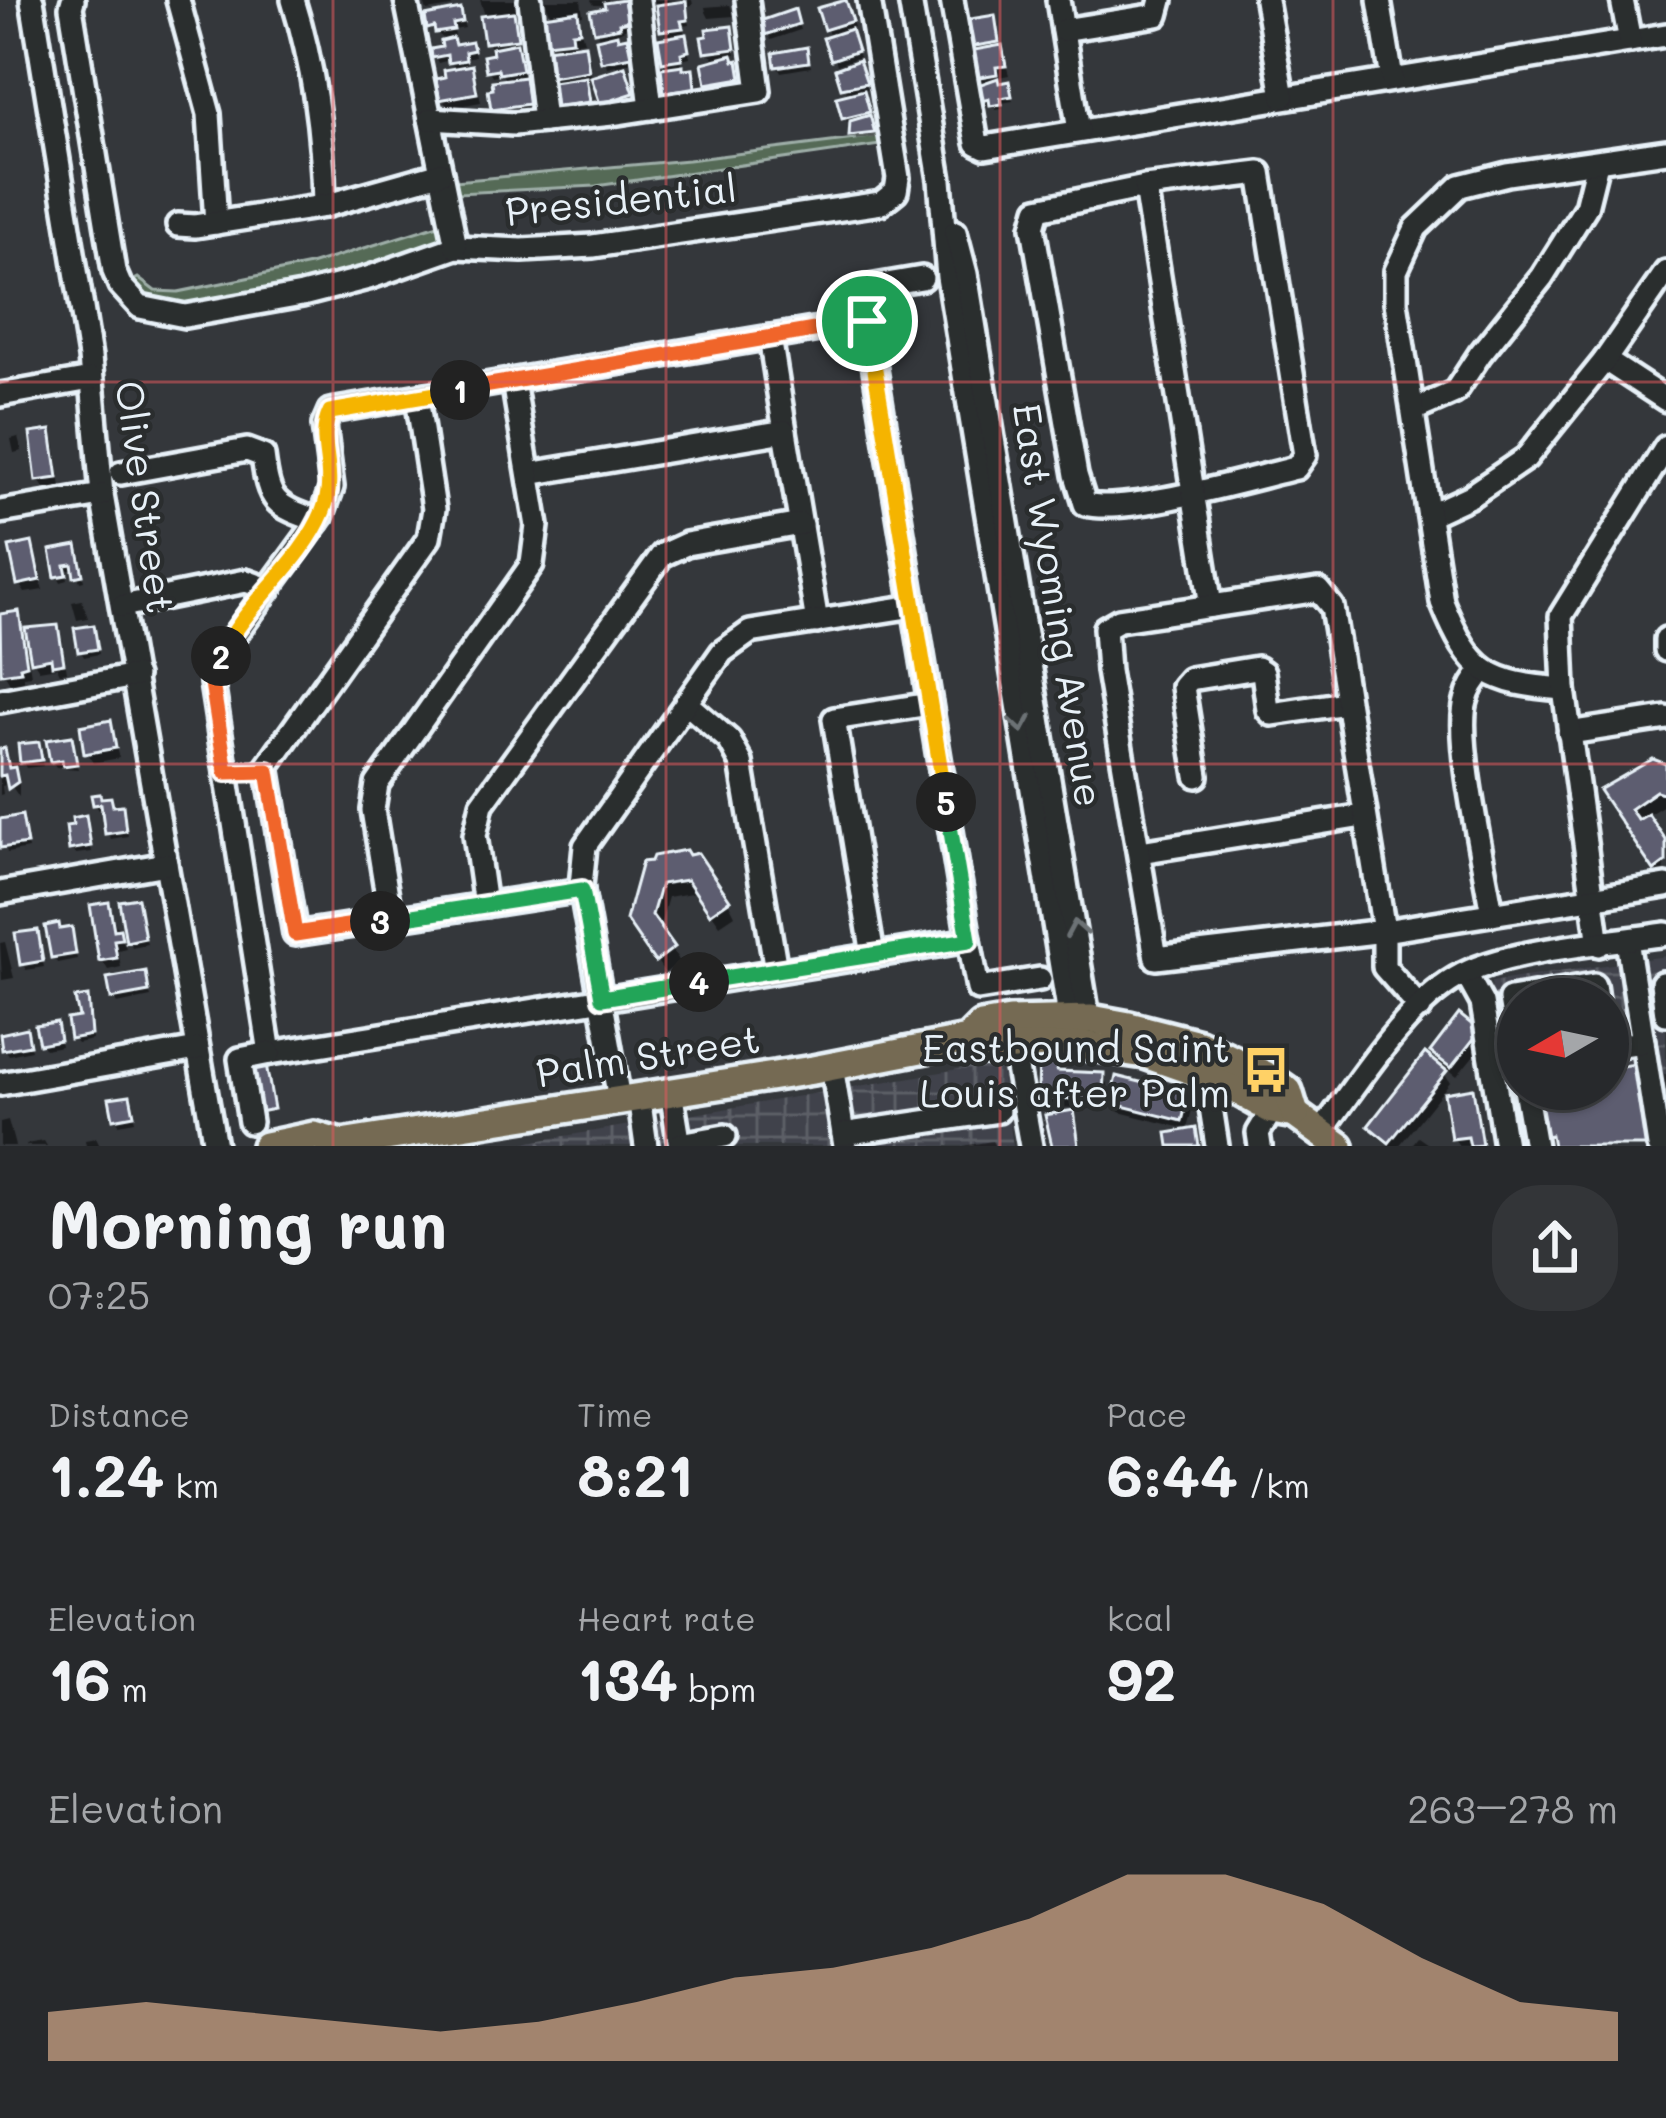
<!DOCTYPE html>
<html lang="en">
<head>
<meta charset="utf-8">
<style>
  body { margin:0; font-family:Mali,sans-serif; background:#333538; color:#f1f3f6; height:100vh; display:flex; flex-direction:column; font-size:45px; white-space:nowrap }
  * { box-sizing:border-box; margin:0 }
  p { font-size:39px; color:#a4a6a9 }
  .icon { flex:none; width:66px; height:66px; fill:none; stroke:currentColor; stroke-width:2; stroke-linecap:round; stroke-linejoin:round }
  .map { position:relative; height:1146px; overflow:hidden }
  .drawer { display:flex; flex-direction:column; background:#27292c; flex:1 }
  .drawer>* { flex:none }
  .needle { width:78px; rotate:261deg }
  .buttons { position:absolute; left:1497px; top:978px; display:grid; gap:24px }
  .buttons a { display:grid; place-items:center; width:132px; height:132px; border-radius:50%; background:#27292c; box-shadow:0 3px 9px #0004,0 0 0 3px #434548; font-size:60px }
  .pin { position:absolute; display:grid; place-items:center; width:102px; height:102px; color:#fff; margin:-51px; border:6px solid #fff; border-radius:50%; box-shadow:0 3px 12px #0007 }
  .km { position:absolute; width:60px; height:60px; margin:-30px; border-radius:50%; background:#222; color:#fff; font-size:33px; line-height:60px; text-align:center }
  .round { display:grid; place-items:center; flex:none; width:126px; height:126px; border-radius:48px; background:#333538 }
  .summary { display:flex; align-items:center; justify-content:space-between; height:204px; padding:0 48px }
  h1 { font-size:66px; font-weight:800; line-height:90px }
  .metrics { display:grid; grid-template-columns:repeat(3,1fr); gap:18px; height:204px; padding:12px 48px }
  .metrics div { display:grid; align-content:center }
  .metrics b { font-size:60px; font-weight:800 }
  .metrics small { font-size:33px; font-weight:400 }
  .metrics p { font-size:33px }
  .chart { height:336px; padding:24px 48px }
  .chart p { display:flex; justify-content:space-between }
  .chart svg { width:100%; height:216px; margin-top:12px; fill:#d6ab8b; opacity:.7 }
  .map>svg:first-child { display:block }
  .industrial { fill:url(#industrial-grid); fill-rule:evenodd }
  .grass { fill:#556b57; stroke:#9eaea8; stroke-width:3 }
  .shadow { fill:#0007 }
  .building { fill:#5d5d6f; stroke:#e8f1f8; stroke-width:3 }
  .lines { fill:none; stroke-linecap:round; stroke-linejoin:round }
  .minor-casing { stroke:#e8f1f8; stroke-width:30 }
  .major-casing { stroke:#e8f1f8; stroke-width:36 }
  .minor { stroke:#2a2d2e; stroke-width:21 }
  .major { stroke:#746b52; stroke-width:27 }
  .oneway { stroke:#6c7275 }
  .split-1-casing { stroke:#fff; stroke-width:24 }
  .split-2-casing { stroke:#fff; stroke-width:24 }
  .split-3-casing { stroke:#fff; stroke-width:24 }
  .split-4-casing { stroke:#fff; stroke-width:24 }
  .split-5-casing { stroke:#fff; stroke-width:24 }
  .split-6-casing { stroke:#fff; stroke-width:24 }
  .split-1 { stroke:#f0652b; stroke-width:15 }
  .split-2 { stroke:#f5b400; stroke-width:15 }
  .split-3 { stroke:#f0652b; stroke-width:15 }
  .split-4 { stroke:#22a559; stroke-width:15 }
  .split-5 { stroke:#22a559; stroke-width:15 }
  .split-6 { stroke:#f5b400; stroke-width:15 }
  .grid { fill:none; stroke:#da5a5c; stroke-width:3; stroke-opacity:0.55 }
  .labels { text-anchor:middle; stroke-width:9; stroke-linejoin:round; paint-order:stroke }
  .street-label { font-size:39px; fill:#e8f1f8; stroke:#2a2d2e }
  .poi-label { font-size:39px; fill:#e8f1f8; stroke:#2a2d2e; text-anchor:end }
</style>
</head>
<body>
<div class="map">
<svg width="1666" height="1146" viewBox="0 0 1666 1146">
  <defs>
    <pattern id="industrial-grid" width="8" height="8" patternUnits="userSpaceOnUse" patternTransform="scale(3)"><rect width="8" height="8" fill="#40424b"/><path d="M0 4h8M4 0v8" fill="none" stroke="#5c5e66"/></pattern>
  </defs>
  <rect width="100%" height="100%" fill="#34373b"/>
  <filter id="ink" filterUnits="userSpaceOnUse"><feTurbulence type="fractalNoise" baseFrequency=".00833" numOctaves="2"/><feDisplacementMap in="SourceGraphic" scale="24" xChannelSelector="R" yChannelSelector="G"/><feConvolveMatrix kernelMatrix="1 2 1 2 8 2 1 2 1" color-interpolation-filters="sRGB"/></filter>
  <g filter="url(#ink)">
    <g class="industrial">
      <path d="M1666 956V1146H1515L1491 982ZM1518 999H1608V1089H1518Z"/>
      <polygon points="1000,1062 1013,1146 506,1146"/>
    </g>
    <g class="grass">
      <polygon points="879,136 880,145 596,186 457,193 454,181 688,160"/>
      <polygon points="441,224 442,238 434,242 348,272 277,290 172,305 144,296 132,281 138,278 155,291 178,292 310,265"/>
    </g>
    <g class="shadow">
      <polygon points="423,0 450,0 452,7 427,11"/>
      <polygon points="480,0 518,0 520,15 514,16 522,48 517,49 532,114 499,118 494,108 507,82 502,74 492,76 489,70 495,57 487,42 486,19"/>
      <polygon points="545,0 581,0 583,15 577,16 584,41 576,42 577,48 583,47 589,57 592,80 624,70 637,103 608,112 595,80 585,81 594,112 564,116 553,76 552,18"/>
      <polygon points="591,0 627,0 621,1 629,27 614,34 618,42 629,46 632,62 607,67 597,31 617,5 594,5"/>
      <polygon points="654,0 692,0 693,5 686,6 690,25 683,26 690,57 682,59 680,65 684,72 691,71 697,93 670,97 667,91 668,40"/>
      <polygon points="730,5 734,16 709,18 706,12 705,7"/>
      <polygon points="847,8 854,27 847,29 859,57 837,65 827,29"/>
      <polygon points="460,13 465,28 454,30 455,36 449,37 455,48 471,45 474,51 475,56 466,58 468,69 476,78 481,102 448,108 442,98 456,71 450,60 438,63 435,57 445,49 443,38 430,28"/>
      <polygon points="796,18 800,30 771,40 768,34"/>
      <polygon points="993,18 1009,75 999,77 1001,85 1008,84 1013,101 1002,103 1003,109 996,110 993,105 984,106 980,101 983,87 971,46"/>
      <polygon points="730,29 736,54 729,55 740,69 743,84 712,89 709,83 713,57 706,52"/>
      <polygon points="806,51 811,67 781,72 778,66"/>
      <polygon points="861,70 868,89 861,90 876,138 856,140 853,122 848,123 845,118 850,96 844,86"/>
      <polygon points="49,433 55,443 61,488 45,490 39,480"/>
      <polygon points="18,437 22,451 14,453 11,439"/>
      <polygon points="31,546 43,590 25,593 19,584"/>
      <polygon points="76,548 84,581 80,582 76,569 66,571 68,580 61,582 58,576"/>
      <polygon points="82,600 88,618 77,620 72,602"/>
      <polygon points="18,615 24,632 56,628 62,638 67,672 60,673 57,667 39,670 27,650 31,675 24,676 24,681 10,683 4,673 0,617"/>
      <polygon points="92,628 99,654 84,657 81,651"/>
      <polygon points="109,724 119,758 93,763 87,753"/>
      <polygon points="70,739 78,769 56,767 52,761"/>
      <polygon points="38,745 43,766 26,768 23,762"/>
      <polygon points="4,751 19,780 19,797 10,784 2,786 3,794 0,795 0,752"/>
      <polygon points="1666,767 1666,804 1646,816 1666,846 1664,882 1610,805"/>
      <polygon points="110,800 114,809 121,808 124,814 128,836 111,839 108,833 105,809 99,810 95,804"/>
      <polygon points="21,818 28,849 7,853 0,822"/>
      <polygon points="84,819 92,852 76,854 72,849"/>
      <polygon points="655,858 728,901 735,915 720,925 697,892 668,897 659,929 680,962 665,973 638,934"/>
      <polygon points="137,901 147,944 132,947 129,941"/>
      <polygon points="107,905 126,948 118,950 121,967 108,970 102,960"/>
      <polygon points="70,930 77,959 57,963 54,957 61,932"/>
      <polygon points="37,933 44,967 26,970 23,964"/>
      <polygon points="5,942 14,978 2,980 0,943"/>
      <polygon points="144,974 151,997 117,1004 114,998"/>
      <polygon points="86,999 92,1040 77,1043 73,1038"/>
      <polygon points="58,1031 61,1046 45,1049 41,1043"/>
      <polygon points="26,1032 31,1050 9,1055 5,1049"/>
      <polygon points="1478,1033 1484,1043 1457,1076 1439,1062 1434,1052"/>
      <polygon points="1056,1067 1060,1074 1102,1076 1108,1085 1107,1109 1054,1107 1041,1090"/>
      <polygon points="1444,1072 1450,1082 1399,1146 1390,1146 1377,1136 1371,1126"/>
      <polygon points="1666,1074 1666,1121 1658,1075"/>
      <polygon points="1608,1088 1660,1146 1543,1146 1530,1089"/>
      <polygon points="1472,1092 1477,1101 1484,1146 1459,1146 1454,1138"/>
      <polygon points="1187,1096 1193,1106 1187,1129 1119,1112 1113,1102"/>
      <polygon points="129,1098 135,1121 119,1124 116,1118"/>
      <polygon points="8,1120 15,1146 0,1146 0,1122"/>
      <polygon points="1418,1137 1431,1146 1411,1146"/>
      <polygon points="96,1138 100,1146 86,1146 85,1140"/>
      <polygon points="44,1141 47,1146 27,1146 26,1144"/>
      <polygon points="992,1141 995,1146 962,1146"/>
    </g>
    <g class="building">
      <polygon points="624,0 628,21 619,23 620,27 594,32 590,11 605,8 604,3"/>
      <polygon points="846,0 853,21 824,30 817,8"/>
      <polygon points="686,1 688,20 681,21 683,28 660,31 656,5"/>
      <polygon points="461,9 463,22 453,24 454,30 435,33 434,27 427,29 425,16"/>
      <polygon points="795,9 799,24 765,35 760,21"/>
      <polygon points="578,11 580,31 572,32 573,40 546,43 543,16"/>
      <polygon points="514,12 518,39 484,43 480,16"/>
      <polygon points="995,15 999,42 969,47 964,20"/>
      <polygon points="732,26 735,49 704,53 701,37 707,36 706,29"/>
      <polygon points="851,29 858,51 831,60 823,38"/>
      <polygon points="617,34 618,39 627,37 631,56 601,62 596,39"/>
      <polygon points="686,34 689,51 681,53 682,59 662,62 658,39"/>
      <polygon points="453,38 455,45 472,42 474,50 465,52 466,60 448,63 447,55 432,58 431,49 442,47 441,41"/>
      <polygon points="517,43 522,70 499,74 498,69 486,71 483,56 493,54 492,48"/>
      <polygon points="585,44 589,71 550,77 546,49"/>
      <polygon points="1002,45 1006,66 996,67 997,74 974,78 969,51"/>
      <polygon points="807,47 809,62 775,67 773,53"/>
      <polygon points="732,55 734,61 738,60 741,78 706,84 702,63"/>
      <polygon points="859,60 867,83 841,88 835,69"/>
      <polygon points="472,65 477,93 439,100 436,79 445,77 444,70"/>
      <polygon points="683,65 683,69 693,68 695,88 664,92 661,68"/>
      <polygon points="625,66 634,93 600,104 591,77"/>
      <polygon points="525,77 529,104 491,109 488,90 493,89 492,81"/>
      <polygon points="586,77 590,102 555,107 552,82"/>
      <polygon points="998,78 999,83 1009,81 1012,96 1001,98 1002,104 990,106 989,99 977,102 975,86"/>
      <polygon points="864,90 870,112 842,119 836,97"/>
      <polygon points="870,115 875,133 849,136 850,121"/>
      <polygon points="51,430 58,478 36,481 30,433"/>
      <polygon points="32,542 40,580 17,585 9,547"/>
      <polygon points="77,545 83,575 74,577 72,564 65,565 67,575 55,577 50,550"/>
      <polygon points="19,611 27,665 20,667 21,671 1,674 0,614"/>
      <polygon points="58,625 64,663 52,665 51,658 31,662 25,628"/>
      <polygon points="94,625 98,649 78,652 74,628"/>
      <polygon points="111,720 116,748 84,754 80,726"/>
      <polygon points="72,736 77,764 63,766 62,760 50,762 46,740"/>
      <polygon points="39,742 42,760 20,763 18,744"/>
      <polygon points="5,748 9,768 15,767 18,782 8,789 5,775 0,776 0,749"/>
      <polygon points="1653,759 1666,764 1666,794 1656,791 1630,809 1638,820 1648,814 1666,840 1666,862 1654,871 1599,790"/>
      <polygon points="100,794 101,798 111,797 113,806 123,805 126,831 105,834 101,804 93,805 91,795"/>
      <polygon points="22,815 27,844 0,848 0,819"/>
      <polygon points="86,815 91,846 69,850 66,826 73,825 72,818"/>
      <polygon points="686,850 689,855 698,853 730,900 710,914 687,880 661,884 652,915 675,947 655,962 626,920 642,862 651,861 653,856"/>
      <polygon points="138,898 145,938 126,942 119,901"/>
      <polygon points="109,902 114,930 120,929 122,939 114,940 117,958 99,961 90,905"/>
      <polygon points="59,923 60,929 72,927 76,954 51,958 45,926"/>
      <polygon points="38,930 43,961 20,965 15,933"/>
      <polygon points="146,971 149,992 111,999 107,978"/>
      <polygon points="88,996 91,1035 70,1039 67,1019 79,1017 75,998"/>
      <polygon points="1459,1014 1480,1031 1451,1068 1430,1052"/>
      <polygon points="57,1022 60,1040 39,1044 35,1025"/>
      <polygon points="27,1028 30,1045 2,1050 0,1034"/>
      <polygon points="1425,1053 1447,1071 1389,1143 1368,1126"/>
      <polygon points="1643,1063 1656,1146 1553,1146 1551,1135 1534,1138 1527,1089 1608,1089 1608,1068"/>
      <polygon points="266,1064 274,1109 259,1112 251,1066"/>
      <polygon points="1039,1064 1058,1064 1057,1071 1104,1073 1103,1100 1045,1098 1045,1091 1038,1090"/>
      <polygon points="1116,1076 1189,1094 1182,1121 1110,1103"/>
      <polygon points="1473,1088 1482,1145 1470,1146 1468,1137 1451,1139 1444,1093"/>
      <polygon points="130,1095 134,1115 113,1119 109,1098"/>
      <polygon points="1074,1110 1079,1146 1052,1146 1045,1115"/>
      <polygon points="1196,1128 1199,1146 1169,1146 1167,1133"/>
    </g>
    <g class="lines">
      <defs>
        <g id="minor">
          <polyline points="32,0 90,357 102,495 215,1146"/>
          <polyline points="73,0 71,7 114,271 120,285 140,307 185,316 302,295 368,278 456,247 522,250 593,246 881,203 896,191 898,178 869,0"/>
          <polyline points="178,0 209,114 216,223"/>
          <path d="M293 0C314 67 323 136 324 206"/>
          <polyline points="406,0 456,247"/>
          <polyline points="530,0 544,121"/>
          <polyline points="638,0 651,108"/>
          <polyline points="910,0 940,180 948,277 1067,1003 1066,1031"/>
          <polyline points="952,0 977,143 985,147 1666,35"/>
          <polyline points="1058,0 1079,131"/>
          <polyline points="1266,0 1283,97"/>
          <polyline points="1379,0 1392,79"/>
          <polyline points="1622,0 1630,41"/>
          <polyline points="1063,30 1157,15 1161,0"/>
          <polyline points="430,119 514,124 612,114 759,91 747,0"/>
          <path d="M1260 173 1305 455 1296 468C1248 479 1127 515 1085 504L1076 475 1033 227 1038 209 1145 187Z"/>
          <polyline points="1145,187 1211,606"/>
          <polyline points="178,225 195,226 324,206 441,173"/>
          <polyline points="955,232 966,274 1090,1029"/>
          <polyline points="867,321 863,288 922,278"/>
          <polyline points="770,337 785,431"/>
          <polyline points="1605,360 1666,400"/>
          <polyline points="0,395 91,379"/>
          <polyline points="417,397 434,509 429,538 267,766 295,934 582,890"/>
          <polyline points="1414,410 1455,392 1480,354 1542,277 1586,207 1597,163"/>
          <path d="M121 473 247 450 263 456C269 503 274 505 318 521"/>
          <polyline points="529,474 785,431 817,622"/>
          <polyline points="0,512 102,495"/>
          <polyline points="1429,515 1470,496 1526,458 1605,360 1666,272"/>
          <polyline points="122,606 246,581 268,589"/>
          <polyline points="1666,639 1666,650"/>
          <path d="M1484 670C1475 679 1469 689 1466 701 1455 740 1485 869 1492 914"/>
          <path d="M1564 689C1489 683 1471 674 1442 602L1396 302V271L1416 228 1460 186 1507 174 1666 151"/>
          <polyline points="0,701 135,676"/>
          <polyline points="686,703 729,740 741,762 776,970"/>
          <polyline points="1569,733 1666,718"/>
          <polyline points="1197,776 1183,687 1190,679 1257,668 1263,672 1268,710 1272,714 1346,703"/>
          <polyline points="1140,852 1363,816"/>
          <polyline points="0,893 166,864"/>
          <polyline points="485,905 475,835 482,804 662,555 686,544 801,524"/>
          <polyline points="391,920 373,810 377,784 532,564 537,526 513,381"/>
          <polyline points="969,940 978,989 1040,979"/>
          <polyline points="1599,945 1564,689 1561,616 1666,447"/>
          <polyline points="873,955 834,719 930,704"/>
          <polyline points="1466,974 1482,1003 1505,1146"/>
          <polyline points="1666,983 1662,983 1666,1014"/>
          <polyline points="1420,1008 1384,967 1384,931 1332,607 1318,590 1119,620 1105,628 1108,671 1156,958 1384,931 1666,886"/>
          <polyline points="1643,1042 1659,1146"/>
          <polyline points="1013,1046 1031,1146"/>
          <polyline points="1518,1047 1510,999 1594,985 1596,999"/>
          <polyline points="1608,1047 1643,1042 1627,940"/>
          <polyline points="832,1066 845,1146"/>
          <polyline points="0,1084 197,1049"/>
          <polyline points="1525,1089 1535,1146"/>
          <polyline points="671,1091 680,1146"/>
          <polyline points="639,1096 646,1146"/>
          <polyline points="619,1099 581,886 585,846 722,652 750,632 914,606 969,940 270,1053 212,683 224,650 321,517 332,487 324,425 330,411 867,321 914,606"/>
          <polyline points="250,1122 240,1059 270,1053"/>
          <path d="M1321 1132C1358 1083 1403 1009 1456 978 1505 949 1608 943 1666 934"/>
          <polyline points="843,1134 998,1111"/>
          <polyline points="680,1144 725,1136"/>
          <polyline points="1217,1146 1211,1107 1219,1080"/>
          <polyline points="1260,1146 1258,1133 1272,1110"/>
        </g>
        <g id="major">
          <polyline points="967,1040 985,1050 1063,1042 1145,1054 1219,1080 1272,1110 1295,1114 1339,1146"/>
          <polyline points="266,1146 314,1136 341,1144 813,1070 967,1040 981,1026 1010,1021 1091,1019 1129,1026 1199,1044 1265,1075 1288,1091 1295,1114"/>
        </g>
      </defs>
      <use href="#minor" class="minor-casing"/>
      <use href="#major" class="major-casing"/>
      <use href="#minor" class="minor"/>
      <use href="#major" class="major"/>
    </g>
    <defs><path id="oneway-chevron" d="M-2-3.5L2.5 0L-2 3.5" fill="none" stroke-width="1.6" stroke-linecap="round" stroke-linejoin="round" transform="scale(3)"/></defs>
    <g class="oneway">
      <use href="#oneway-chevron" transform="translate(1021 724) rotate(81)"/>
      <use href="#oneway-chevron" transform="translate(1076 929) rotate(-100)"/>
    </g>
  </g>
  <g class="lines" filter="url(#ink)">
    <defs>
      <polyline id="split-1" points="460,390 867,321"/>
      <path id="split-2" d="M221 656C245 603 301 565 323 511 339 471 315 443 330 412L460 390"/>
      <polyline id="split-3" points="221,656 212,683 226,772 268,771 295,934 380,921"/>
      <polyline id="split-4" points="380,921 582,890 602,998 699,982"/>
      <polyline id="split-5" points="699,982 969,940 946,802"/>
      <polyline id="split-6" points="867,321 946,802"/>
    </defs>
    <use href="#split-1" class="split-1-casing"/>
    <use href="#split-2" class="split-2-casing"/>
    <use href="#split-3" class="split-3-casing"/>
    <use href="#split-4" class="split-4-casing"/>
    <use href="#split-5" class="split-5-casing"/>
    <use href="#split-6" class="split-6-casing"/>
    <use href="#split-1" class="split-1"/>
    <use href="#split-2" class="split-2"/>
    <use href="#split-3" class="split-3"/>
    <use href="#split-4" class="split-4"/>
    <use href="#split-5" class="split-5"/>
    <use href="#split-6" class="split-6"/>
  </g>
  <path class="grid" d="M333 0V1146M666 0V1146M1000 0V1146M1333 0V1146M0 382H1666M0 764H1666"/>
  <defs>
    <symbol id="bus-bare" viewBox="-9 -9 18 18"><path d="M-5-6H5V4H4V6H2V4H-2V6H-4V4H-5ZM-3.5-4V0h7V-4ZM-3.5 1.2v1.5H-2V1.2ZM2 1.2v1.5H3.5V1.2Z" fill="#ffd166" stroke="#2a2d2e" stroke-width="2.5" paint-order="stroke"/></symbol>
  </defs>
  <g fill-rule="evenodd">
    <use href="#bus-bare" x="1233" y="1037" width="66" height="66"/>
  </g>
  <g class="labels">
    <g class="street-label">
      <text transform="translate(621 200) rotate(-6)" y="14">Presidential</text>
      <text transform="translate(145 497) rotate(82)" y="14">Olive Street</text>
      <text transform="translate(1058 605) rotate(81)" y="14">East Wyoming Avenue</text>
      <text transform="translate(648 1056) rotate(-9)" y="14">Palm Street</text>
    </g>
    <g class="poi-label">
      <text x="1230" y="1062">Eastbound Saint<tspan x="1230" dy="45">Louis after Palm</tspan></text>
    </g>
  </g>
</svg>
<div class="buttons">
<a><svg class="needle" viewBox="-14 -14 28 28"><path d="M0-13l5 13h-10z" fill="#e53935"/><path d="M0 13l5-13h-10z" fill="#a4a6a9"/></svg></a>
</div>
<div class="pin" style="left:867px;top:321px;background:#1e9e55"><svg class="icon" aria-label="arrive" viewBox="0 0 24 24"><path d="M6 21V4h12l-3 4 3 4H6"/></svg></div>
<b class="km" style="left:460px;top:390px">1</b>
<b class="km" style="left:221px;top:656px">2</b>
<b class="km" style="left:380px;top:921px">3</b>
<b class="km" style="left:699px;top:982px">4</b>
<b class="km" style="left:946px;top:802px">5</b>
</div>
<section class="drawer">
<div class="summary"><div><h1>Morning run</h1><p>07:25</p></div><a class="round"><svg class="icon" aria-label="share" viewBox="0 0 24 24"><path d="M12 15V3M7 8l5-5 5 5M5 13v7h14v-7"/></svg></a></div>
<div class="metrics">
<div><p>Distance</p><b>1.24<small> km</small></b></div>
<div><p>Time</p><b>8:21</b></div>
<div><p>Pace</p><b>6:44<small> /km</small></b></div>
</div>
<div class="metrics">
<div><p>Elevation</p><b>16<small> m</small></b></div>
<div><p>Heart rate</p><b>134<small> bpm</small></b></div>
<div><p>kcal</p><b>92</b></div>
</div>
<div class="chart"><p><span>Elevation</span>263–278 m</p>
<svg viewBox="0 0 160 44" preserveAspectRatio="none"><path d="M0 44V34L10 32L20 34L30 36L40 38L50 36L60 32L70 27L80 25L90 21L100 15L110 6L120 6L130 12L140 23L150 32L160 34V44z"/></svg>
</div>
</section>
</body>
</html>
